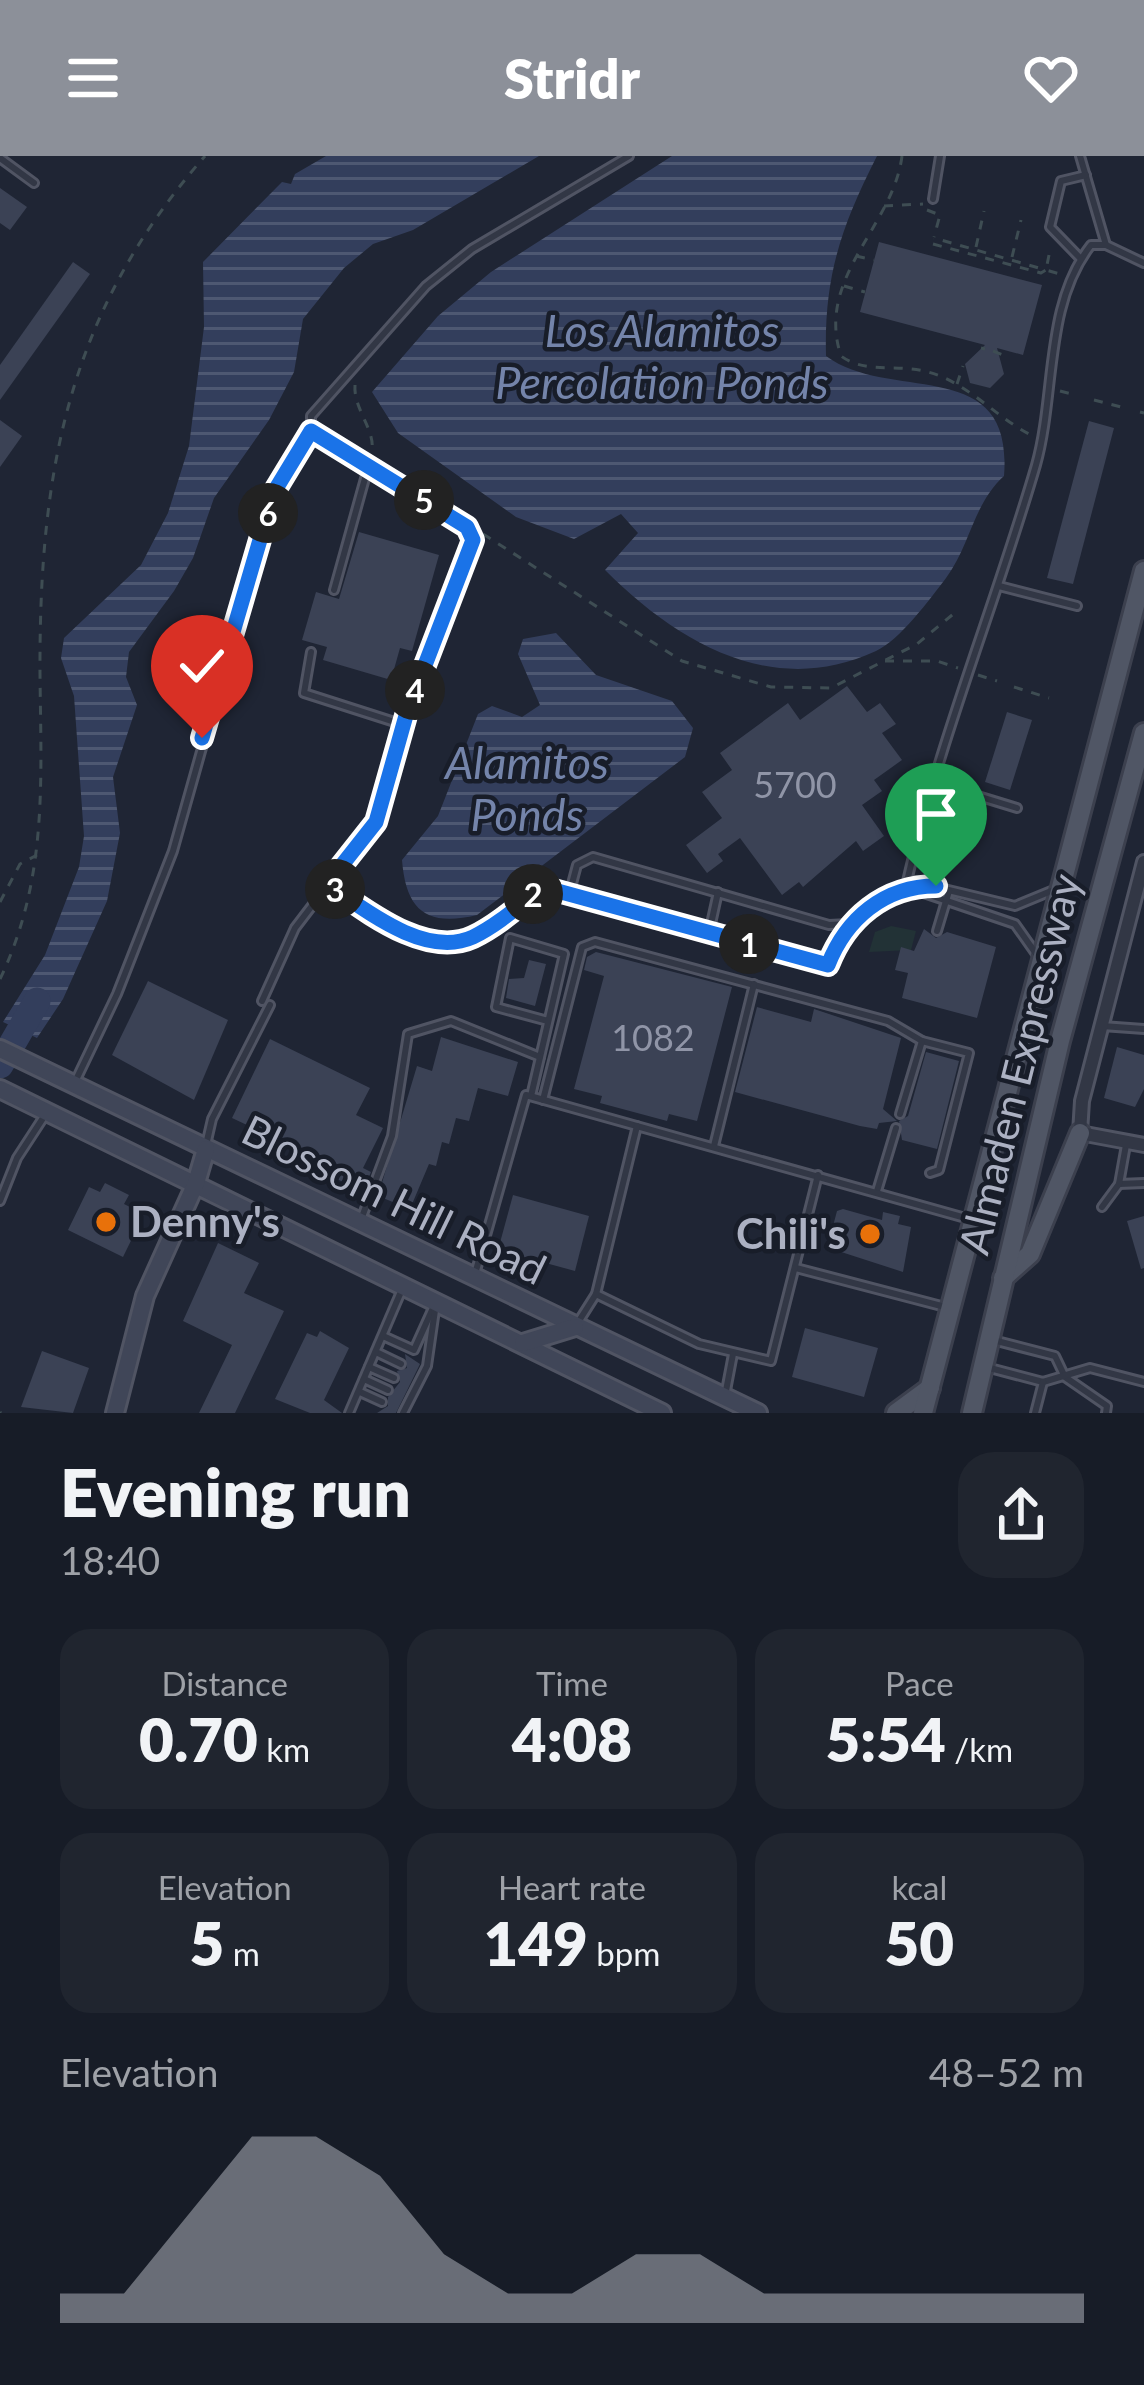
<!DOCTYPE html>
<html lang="en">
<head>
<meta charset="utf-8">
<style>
  body { margin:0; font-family:Lato,sans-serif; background:#20252f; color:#f1f3f6; height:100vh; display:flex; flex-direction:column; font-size:45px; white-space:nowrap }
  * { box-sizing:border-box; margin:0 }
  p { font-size:39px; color:#9ea1a7 }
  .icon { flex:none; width:66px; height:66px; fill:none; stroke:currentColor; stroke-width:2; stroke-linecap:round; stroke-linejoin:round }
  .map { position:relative; height:1257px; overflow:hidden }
  .side { display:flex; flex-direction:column; background:#171c27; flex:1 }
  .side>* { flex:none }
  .pin { position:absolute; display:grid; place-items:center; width:102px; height:102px; color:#fff; margin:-123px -51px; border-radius:50% 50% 50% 0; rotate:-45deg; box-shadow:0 0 12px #0007 }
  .pin .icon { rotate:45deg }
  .km { position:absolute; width:60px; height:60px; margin:-30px; border-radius:50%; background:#222; color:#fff; font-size:33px; line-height:60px; text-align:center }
  .round { display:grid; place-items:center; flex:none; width:126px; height:126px; border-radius:36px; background:#20252f }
  .overview { display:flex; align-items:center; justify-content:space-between; height:204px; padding:0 60px }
  h1 { font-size:66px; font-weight:800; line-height:90px }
  .metrics { display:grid; grid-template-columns:repeat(3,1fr); gap:18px; height:204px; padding:12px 60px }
  .metrics div { display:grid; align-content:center; border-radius:30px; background:#20252f; text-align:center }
  .metrics b { font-size:60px; font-weight:800 }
  .metrics small { font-size:33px; font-weight:400 }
  .metrics p { font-size:33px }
  .chart { height:336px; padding:24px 60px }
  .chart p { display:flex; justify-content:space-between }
  .chart svg { width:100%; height:216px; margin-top:12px; fill:#8c9099; opacity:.7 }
  header { display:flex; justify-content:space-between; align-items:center; height:156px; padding:0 60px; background:#8c9099; color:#fff; font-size:54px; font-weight:800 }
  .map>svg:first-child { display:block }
  .green { fill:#223236 }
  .water { fill:url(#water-rules) }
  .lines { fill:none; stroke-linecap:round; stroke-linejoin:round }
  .river { stroke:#333e5c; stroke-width:27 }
  .building { fill:#3b4255 }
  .lane-casing { stroke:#505463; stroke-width:12 }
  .street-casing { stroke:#505463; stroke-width:18 }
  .secondary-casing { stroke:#505463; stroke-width:22 }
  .primary-casing { stroke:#3c404e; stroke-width:24 }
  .path { stroke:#3e4d53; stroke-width:3; stroke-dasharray:9 9; stroke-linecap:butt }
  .lane { stroke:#323745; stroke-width:6 }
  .street { stroke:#323745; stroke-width:12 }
  .secondary { stroke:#404658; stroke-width:16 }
  .primary { stroke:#505665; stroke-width:18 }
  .route-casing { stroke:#fff; stroke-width:24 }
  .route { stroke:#1a73e8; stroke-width:15 }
  .food-dot { fill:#e8710a; stroke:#181d29; stroke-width:4.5 }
  .labels { text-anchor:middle; stroke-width:9; stroke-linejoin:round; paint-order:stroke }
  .number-label { font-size:36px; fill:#9095a7 }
  .street-label { font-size:42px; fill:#acb1c2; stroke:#181d29 }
  .poi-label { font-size:42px; font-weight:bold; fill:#acb1c2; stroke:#181d29; text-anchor:start }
  .water-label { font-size:45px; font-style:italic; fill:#7484aa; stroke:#181d29 }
</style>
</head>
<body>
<header><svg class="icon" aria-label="menu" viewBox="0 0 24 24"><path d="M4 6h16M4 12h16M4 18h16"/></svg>Stridr<svg class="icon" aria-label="heart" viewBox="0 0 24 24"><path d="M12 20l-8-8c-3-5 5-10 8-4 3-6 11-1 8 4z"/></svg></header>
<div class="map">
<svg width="1144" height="1257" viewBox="0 0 1144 1257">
  <defs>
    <pattern id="water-rules" width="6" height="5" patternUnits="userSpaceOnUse" patternTransform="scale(3)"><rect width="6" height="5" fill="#333e5c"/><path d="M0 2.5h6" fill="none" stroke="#4e5872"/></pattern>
  </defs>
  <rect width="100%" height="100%" fill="#1f2534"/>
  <polygon class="green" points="891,770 916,775 911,794 869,796 875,776"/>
  <g class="water">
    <polygon points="326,0 539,0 413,74 373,88 344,112 303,163 294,216 269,264 214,342 193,402 174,435 129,496 126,521 137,549 113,621 120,677 107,745 63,843 37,882 3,866 45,799 79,711 84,680 74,540 61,502 64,482 141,409 168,357 189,290 204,171 203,106 282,26 291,28 295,18"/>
    <path d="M672 0H877C841 71 824 120 826 200 891 248 1014 197 1004 320 973 348 971 388 946 422 930 443 900 484 876 495 773 543 678 487 605 414L638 377 621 358 574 383 516 361 398 277 372 236 438 160 491 116Z"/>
    <path d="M556 477 596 519 672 545 693 572 685 601 477 759C427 771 406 755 402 704L438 660 478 558 492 550 522 561 540 549 518 498 523 483Z"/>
  </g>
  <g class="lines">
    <polyline class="river" points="0,909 37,845"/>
  </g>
  <g class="building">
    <polygon points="0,32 27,51 10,74 0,67"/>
    <polygon points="879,86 1042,129 1023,199 997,192 1004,218 990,232 970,227 965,208 985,189 860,156"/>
    <polygon points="73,106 90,118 0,244 0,209"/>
    <polygon points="0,264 22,280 0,311"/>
    <polygon points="1089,265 1114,272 1073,428 1047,422"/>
    <polygon points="359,376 439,399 412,495 400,492 391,524 323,504 327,491 302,484 316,436 339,443"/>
    <polygon points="847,530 867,556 880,547 896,568 882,577 902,604 874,624 882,635 862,649 884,680 863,695 856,685 803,731 799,726 782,739 740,682 718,698 723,705 707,717 686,689 722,662 702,636 732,614 720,597 788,547 800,564"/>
    <polygon points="1007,556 1032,564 1010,634 985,626"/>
    <polygon points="924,773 936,782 947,776 996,791 977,862 902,842 908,817 895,814 901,791 914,795"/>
    <polygon points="596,796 732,831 697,965 669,958 667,965 600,947 602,940 574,933 604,820 584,814 587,801"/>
    <polygon points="529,804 546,808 535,850 506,842 509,823 524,822"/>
    <polygon points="148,825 228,864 194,944 112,899"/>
    <polygon points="757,851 811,866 814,853 901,882 883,953 897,965 879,967 877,973 860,970 735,936"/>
    <polygon points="441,881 518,906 508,940 478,932 469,965 456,962 449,988 442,986 436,1010 429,1008 410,1053 378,1040 417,910 432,915"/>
    <polygon points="270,883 370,932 356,959 383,972 363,1012 371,1016 363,1036 335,1022 338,1015 323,1005 232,962"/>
    <polygon points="1117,891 1144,899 1144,933 1135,951 1104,942"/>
    <polygon points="926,896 959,905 937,993 902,984 899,965 908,960"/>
    <polygon points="105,1027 129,1039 124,1048 144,1058 123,1101 68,1074 89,1031 100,1036"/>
    <polygon points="513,1039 589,1060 575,1115 498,1094"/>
    <polygon points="843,1053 882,1064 883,1056 900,1060 898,1068 911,1071 903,1116 832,1093 829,1085 837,1055"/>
    <polygon points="1144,1060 1144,1112 1141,1113 1127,1065"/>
    <polygon points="218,1087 259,1107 244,1137 284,1155 235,1257 199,1257 232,1189 183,1165"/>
    <polygon points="805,1172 878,1192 864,1241 792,1221"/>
    <polygon points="320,1175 349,1192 324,1244 342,1257 310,1257 275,1243 307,1177 317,1181"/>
    <polygon points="42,1195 89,1212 73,1257 21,1251"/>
    <polygon points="405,1198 420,1208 396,1257 377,1257 388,1250 388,1241 400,1226 397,1215 407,1212"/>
  </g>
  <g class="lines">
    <defs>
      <g id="lane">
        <polyline points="1080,0 1106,89"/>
        <polyline points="0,2 34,27"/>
        <polyline points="933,43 940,0"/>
        <polyline points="1080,102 1050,71 1061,25 1086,19"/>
        <polyline points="999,430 1077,450"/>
        <polyline points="334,434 369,308"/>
        <polyline points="311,496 304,537 404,569"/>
        <polyline points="932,626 1017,652"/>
        <path d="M327 728C364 753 425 803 473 781 498 769 521 747 543 731L828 809 850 768 906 730 936 731 1015 750 1056 733"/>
        <path d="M906 730C938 587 995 450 1036 309 1056 238 1044 149 1091 89H1106L1144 107"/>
        <polyline points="909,732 1015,768 1039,802"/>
        <polyline points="569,739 577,709 593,701 829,769 849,768"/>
        <polyline points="937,775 949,735"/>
        <polyline points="709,777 718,736"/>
        <polyline points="262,845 295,772 376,666 429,493 473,384 467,371 311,275 311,260 426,130 472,93 629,0"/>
        <polyline points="1102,870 1144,873"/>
        <polyline points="74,928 117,838 173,695 274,336 311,275"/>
        <polyline points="531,940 564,798 510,782 496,851 548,865"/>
        <polyline points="543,944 582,791 595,786 888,865 922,885 969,897 939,1014 930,1017"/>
        <polyline points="900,958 922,885"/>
        <polyline points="206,989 212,963 270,849"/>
        <polyline points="714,990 754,828"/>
        <polyline points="1119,1028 1144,1027"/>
        <polyline points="877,1035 896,972"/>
        <polyline points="0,1045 17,1002 45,959"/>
        <polyline points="1102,1051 1119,1028 1126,989"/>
        <polyline points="362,1061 392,980 408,878 451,865 540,901"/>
        <polyline points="796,1112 949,1152"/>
        <polyline points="475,1118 526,939 969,1063"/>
        <polyline points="596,1138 699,1188 771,1205 818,1019"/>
        <polyline points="577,1168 596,1138 637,970"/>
        <polyline points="383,1180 414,1194 433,1152"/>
        <polyline points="993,1184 1055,1200 1065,1221 1107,1250 1106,1257"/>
        <polyline points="376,1196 401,1208"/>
        <polyline points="369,1211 394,1222"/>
        <polyline points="986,1211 1043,1226 1090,1212 1144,1226"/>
        <polyline points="364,1223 388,1234"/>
        <polyline points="360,1236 382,1246"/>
        <polyline points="725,1240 733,1198"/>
        <polyline points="349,1257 403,1131"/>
        <polyline points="403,1257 427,1210 436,1147"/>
        <polyline points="1035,1257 1043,1226"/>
      </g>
      <polyline id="street" points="1144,706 1082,945 1080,977 1144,989"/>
      <g id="secondary">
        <polyline points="0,893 758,1257"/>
        <polyline points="0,933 662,1257"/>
        <polyline points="523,1187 575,1171"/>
        <polyline points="115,1257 145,1140 196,1027 206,993"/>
      </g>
      <g id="primary">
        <polyline points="1003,1122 1030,1098 1080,977"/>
        <polyline points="896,1257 930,1232"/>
        <polyline points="923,1257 1144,415"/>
        <polyline points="972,1257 1060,885 1144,577"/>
      </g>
    </defs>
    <use href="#lane" class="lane-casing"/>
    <use href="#street" class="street-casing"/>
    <use href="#secondary" class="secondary-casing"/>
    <use href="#primary" class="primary-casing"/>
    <g class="path">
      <path d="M902 0C893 71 815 121 841 200 865 218 896 208 924 215 965 224 993 259 1029 278"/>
      <polyline points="884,50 923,48"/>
      <polyline points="927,54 940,59 934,81"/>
      <polyline points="933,88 1041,117 1046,114 934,82"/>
      <polyline points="976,91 984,55"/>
      <polyline points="1049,99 1046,114 1060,118"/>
      <polyline points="856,100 874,104"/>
      <polyline points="1012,101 1021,64"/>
      <polyline points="844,130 865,136"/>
      <polyline points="981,192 985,193"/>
      <polyline points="993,195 1005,200"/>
      <polyline points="957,228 963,210"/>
      <path d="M355 229C353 254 378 276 371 298"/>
      <polyline points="1060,235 1076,239"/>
      <polyline points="1094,244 1121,251"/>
      <polyline points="1140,256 1144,257"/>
      <polyline points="483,378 682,505 771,531 831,532 917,488 957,455"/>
      <polyline points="885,505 937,505 958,512"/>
      <polyline points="978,519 997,525"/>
      <polyline points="1014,531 1049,542"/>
      <polyline points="0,746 20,708 37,699"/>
      <path d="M0 823C48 723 41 625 40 518 39 316 68 156 205 0"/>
      <polyline points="0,1256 1,1257"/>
    </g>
    <use href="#lane" class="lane"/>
    <use href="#street" class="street"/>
    <use href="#secondary" class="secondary"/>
    <use href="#primary" class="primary"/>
  </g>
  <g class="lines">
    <defs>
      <path id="route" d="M202 582 274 336 311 275 467 371 473 384 407 556 376 666 327 728C364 753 425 803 473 781 498 769 521 748 543 731L828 809C846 763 884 730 936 730"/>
    </defs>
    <use href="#route" class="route-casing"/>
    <use href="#route" class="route"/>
  </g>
  <g class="food-dot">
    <circle cx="106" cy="1066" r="12"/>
    <circle cx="870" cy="1078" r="12"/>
  </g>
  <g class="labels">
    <g class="number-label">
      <text x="795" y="642">5700</text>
      <text x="653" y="895">1082</text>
    </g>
    <g class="street-label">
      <text transform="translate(1020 908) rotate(-76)" y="15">Almaden Expressway</text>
      <text transform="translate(394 1044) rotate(26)" y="15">Blossom Hill Road</text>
    </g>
    <g class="poi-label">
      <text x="130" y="1081">Denny's</text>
      <text x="846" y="1093" text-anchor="end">Chili's</text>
    </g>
    <g class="water-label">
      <text x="662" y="191">Los Alamitos<tspan x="662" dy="52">Percolation Ponds</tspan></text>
      <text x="527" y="623">Alamitos<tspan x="527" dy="52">Ponds</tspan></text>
    </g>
  </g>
</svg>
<div class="pin" style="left:936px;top:730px;background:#1e9e55"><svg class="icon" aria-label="arrive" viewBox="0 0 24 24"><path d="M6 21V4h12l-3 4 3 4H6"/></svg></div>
<div class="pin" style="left:202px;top:582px;background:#d93025"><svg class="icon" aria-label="check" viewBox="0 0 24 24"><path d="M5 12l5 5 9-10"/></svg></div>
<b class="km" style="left:749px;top:788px">1</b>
<b class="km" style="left:533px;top:738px">2</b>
<b class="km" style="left:335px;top:733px">3</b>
<b class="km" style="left:415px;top:534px">4</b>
<b class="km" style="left:424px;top:344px">5</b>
<b class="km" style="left:268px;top:357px">6</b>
</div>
<section class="side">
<div class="overview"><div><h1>Evening run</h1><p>18:40</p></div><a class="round"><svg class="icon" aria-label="share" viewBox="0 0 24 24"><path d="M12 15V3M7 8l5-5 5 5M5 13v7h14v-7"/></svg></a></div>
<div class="metrics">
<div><p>Distance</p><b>0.70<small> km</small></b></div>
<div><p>Time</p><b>4:08</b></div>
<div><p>Pace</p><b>5:54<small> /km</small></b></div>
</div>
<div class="metrics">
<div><p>Elevation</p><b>5<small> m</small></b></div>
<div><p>Heart rate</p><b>149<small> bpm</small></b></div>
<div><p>kcal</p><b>50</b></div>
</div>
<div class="chart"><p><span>Elevation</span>48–52 m</p>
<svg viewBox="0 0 160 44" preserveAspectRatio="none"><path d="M0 44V38L10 38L20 22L30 6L40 6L50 14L60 30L70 38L80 38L90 30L100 30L110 38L120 38L130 38L140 38L150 38L160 38V44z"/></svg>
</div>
</section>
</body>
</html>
